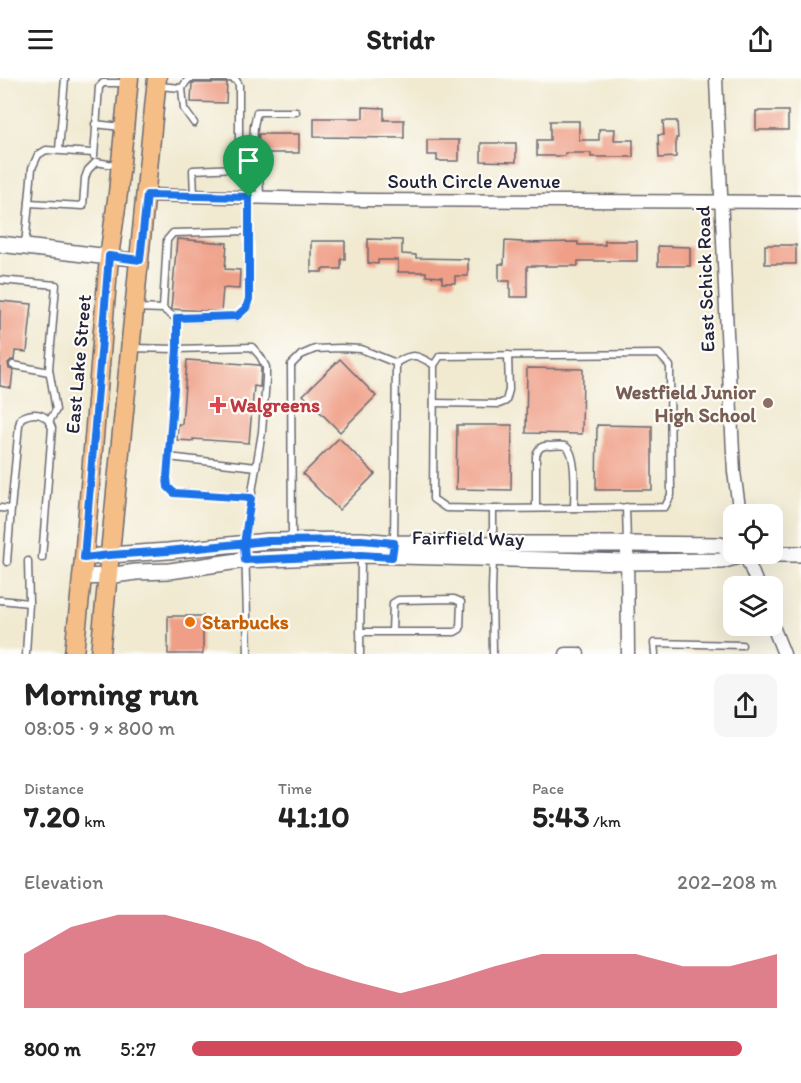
<!DOCTYPE html>
<html lang="en">
<head>
<meta charset="utf-8">
<style>
  body { margin:0; font-family:Itim,sans-serif; background:#f6f6f6; color:#222; height:100vh; display:flex; flex-direction:column; font-size:22px; white-space:nowrap }
  * { box-sizing:border-box; margin:0 }
  p { font-size:20px; color:#767676 }
  .icon { flex:none; width:33px; height:33px; fill:none; stroke:currentColor; stroke-width:2; stroke-linecap:round; stroke-linejoin:round }
  .map { position:relative; height:576px; overflow:hidden }
  .side { display:flex; flex-direction:column; background:#fff; flex:1 }
  .side>* { flex:none }
  .tools { position:absolute; left:723px; top:426px; display:grid; gap:12px }
  .tools a { display:grid; place-items:center; width:60px; height:60px; border-radius:12px; background:#fff; box-shadow:0 6px 24px #0002; font-size:30px }
  .pin { position:absolute; display:grid; place-items:center; width:51px; height:51px; color:#fff; margin:-62px -26px; border-radius:50% 50% 50% 0; rotate:-45deg; box-shadow:0 0 6px #0007 }
  .pin .icon { rotate:45deg }
  .round { display:grid; place-items:center; flex:none; width:63px; height:63px; border-radius:12px; background:#f6f6f6 }
  .head { display:flex; align-items:center; justify-content:space-between; height:102px; padding:0 24px }
  h1 { font-size:33px; font-weight:800; line-height:45px }
  .metrics { display:grid; grid-template-columns:repeat(3,1fr); gap:9px; height:102px; padding:6px 24px }
  .metrics div { display:grid; align-content:center }
  .metrics b { font-size:30px; font-weight:800 }
  .metrics small { font-size:16px; font-weight:400 }
  .metrics p { font-size:16px }
  .chart { height:168px; padding:12px 24px }
  .chart p { display:flex; justify-content:space-between }
  .chart svg { width:100%; height:108px; margin-top:6px; fill:#d1495b; opacity:.7 }
  ul { padding:0 24px; list-style:none; font-size:20px }
  li { display:grid; grid-template-columns:96px 72px 1fr; align-items:center; height:45px }
  li i { height:15px; border-radius:8px; background:#d1495b }
  header { display:flex; justify-content:space-between; align-items:center; height:78px; padding:0 24px; background:#fff; font-size:27px; font-weight:800 }
  .map>svg:first-child { display:block }
  .building { fill:#ef9f87 }
  .lines { fill:none; stroke-linecap:round; stroke-linejoin:round }
  .service-casing { stroke:#6a6870; stroke-width:9 }
  .minor-casing { stroke:#6a6870; stroke-width:15 }
  .tertiary-casing { stroke:#6a6870; stroke-width:18 }
  .primary-casing { stroke:#6a6870; stroke-width:21 }
  .service { stroke:#fff; stroke-width:6 }
  .minor { stroke:#fff; stroke-width:12 }
  .tertiary { stroke:#fff; stroke-width:15 }
  .primary { stroke:#f6be87; stroke-width:18 }
  .route-casing { stroke:#fff; stroke-width:12 }
  .route { stroke:#1a73e8; stroke-width:8 }
  .education-dot { fill:#8d6e63; stroke:#fdfcf7; stroke-width:2 }
  .health-dot { fill:#e0444e; stroke:#fdfcf7; stroke-width:2 }
  .food-dot { fill:#e8710a; stroke:#fdfcf7; stroke-width:2 }
  .labels { text-anchor:middle; stroke-width:4.5; stroke-linejoin:round; paint-order:stroke }
  .street-label { font-size:20px; fill:#22223b; stroke:#fdfcf7 }
  .education-label { font-size:20px; font-weight:bold; fill:#785e54; stroke:#fdfcf7; text-anchor:end }
  .health-label { font-size:20px; font-weight:bold; fill:#be3a42; stroke:#fdfcf7; text-anchor:start }
  .food-label { font-size:20px; font-weight:bold; fill:#c56008; stroke:#fdfcf7; text-anchor:start }
</style>
</head>
<body>
<header><svg class="icon" aria-label="menu" viewBox="0 0 24 24"><path d="M4 6h16M4 12h16M4 18h16"/></svg>Stridr<svg class="icon" aria-label="share" viewBox="0 0 24 24"><path d="M12 15V3M7 8l5-5 5 5M5 13v7h14v-7"/></svg></header>
<div class="map">
<svg width="801" height="576" viewBox="0 0 801 576">
  <rect width="100%" height="100%" fill="#fdfcf7"/>
  <filter id="ink" filterUnits="userSpaceOnUse"><feTurbulence type="fractalNoise" baseFrequency=".0167" numOctaves="2"/><feDisplacementMap in="SourceGraphic" scale="12" xChannelSelector="R" yChannelSelector="G"/><feConvolveMatrix kernelMatrix="1 2 1 2 8 2 1 2 1" color-interpolation-filters="sRGB"/></filter>
  <filter id="wash" filterUnits="userSpaceOnUse"><feTurbulence type="fractalNoise" baseFrequency=".008" numOctaves="4" result="noise"/><feDisplacementMap in="SourceGraphic" scale="24" xChannelSelector="R" yChannelSelector="G"/><feGaussianBlur stdDeviation="1.35" result="paint"/><feColorMatrix in="noise" values="0 0 0 0 0 0 0 0 0 0 0 0 0 0 0 0 0 1.4 0 .05"/><feComposite in="paint" operator="in"/></filter>
  <g filter="url(#wash)">
    <rect width="100%" height="100%" fill="#f1ead1"/>
    <g id="blocks">
      <g class="building">
        <polygon points="192,5 227,5 226,25 191,24"/>
        <polygon points="363,29 384,30 384,42 404,42 404,60 314,59 314,40 363,40"/>
        <rect x="756" y="33" width="32" height="19"/>
        <polygon points="550,43 579,43 579,62 599,62 599,51 615,51 614,62 633,62 633,79 591,79 591,75 565,75 565,78 537,78 537,62 550,62"/>
        <polygon points="663,43 677,43 678,60 676,60 676,79 659,80 658,57 664,57"/>
        <polygon points="259,56 299,56 299,75 260,75 258,67"/>
        <polygon points="427,62 459,62 459,83 437,83 437,77 427,77"/>
        <polygon points="481,65 516,65 516,84 481,83"/>
        <polygon points="177,161 227,165 225,191 240,192 239,211 223,210 221,234 171,231"/>
        <polygon points="368,161 402,162 402,176 416,177 416,180 468,181 468,198 455,198 455,205 442,205 442,199 426,198 426,194 398,194 398,182 378,182 378,186 368,185"/>
        <polygon points="311,163 345,163 345,181 341,181 341,191 322,191 322,194 311,194"/>
        <polygon points="505,163 522,164 522,165 578,164 578,167 605,167 605,163 637,163 637,183 578,183 578,188 527,188 527,219 510,219 510,203 499,203 499,186 504,186"/>
        <rect x="765" y="167" width="31" height="19"/>
        <polygon points="658,168 690,169 690,188 658,188"/>
        <polygon points="0,223 32,226 27,274 15,273 14,282 11,282 8,285 9,291 13,292 11,310 0,308"/>
        <polygon points="340,281 376,318 340,354 303,317"/>
        <polygon points="187,282 259,287 261,290 260,309 254,308 249,365 193,361 193,363 177,362 178,346 182,346"/>
        <polygon points="527,290 583,291 582,356 526,355"/>
        <polygon points="457,347 512,347 511,412 456,411"/>
        <polygon points="597,347 652,348 652,412 596,412"/>
        <polygon points="339,360 375,396 339,432 303,396"/>
        <rect x="168" y="538" width="35" height="38"/>
      </g>
    </g>
  </g>
  <g filter="url(#ink)">
    <use href="#blocks" fill-opacity="0" stroke="#6a6870" stroke-width="1.5"/>
    <g class="lines">
      <defs>
        <g id="service">
          <polyline points="158,8 182,10 184,31 194,45"/>
          <polyline points="182,10 186,4 190,0 230,0 236,2 239,7 239,88 237,90 193,92 194,118"/>
          <polyline points="95,46 121,49"/>
          <polyline points="59,72 65,0"/>
          <polyline points="94,78 99,9 103,5 125,5"/>
          <polyline points="260,119 259,91 253,68 254,48 257,34 296,34"/>
          <polyline points="29,125 83,128 85,100 88,92 96,84 120,88"/>
          <polyline points="25,168 32,90 38,77 46,72 93,75"/>
          <polyline points="0,202 56,207 49,291 56,332 50,342"/>
          <polyline points="135,230 163,231 167,162 173,155 249,153 249,119"/>
          <polyline points="163,231 177,241"/>
          <polyline points="131,270 177,271 252,269 260,278 266,289 266,301 262,354 251,420"/>
          <polygon points="659,276 670,288 671,417 665,429 493,431 446,430 433,421 434,287 440,278"/>
          <polyline points="13,287 49,294"/>
          <polyline points="434,325 499,326 506,323 509,312 508,277"/>
          <polyline points="168,379 256,389"/>
          <polyline points="626,429 627,465"/>
          <polyline points="0,430 11,431 7,484"/>
          <path d="M536 430V378C538 370 542 367 550 368 554 368 561 367 565 368 578 374 574 418 574 430"/>
          <path d="M11 431 19 347 21 340C35 333 47 335 52 350L42 480"/>
          <path d="M292 463 291 287 301 277 315 271 340 270 361 271 396 285C413 274 418 277 434 287"/>
          <polyline points="394,465 396,285"/>
          <polyline points="493,466 493,431"/>
          <polyline points="493,482 492,511 493,576"/>
          <polyline points="0,522 29,525 28,483"/>
          <polyline points="360,554 455,554 460,551 461,524 454,521 398,522 393,525 392,554"/>
          <polyline points="26,576 29,525"/>
          <polyline points="248,576 245,466 251,420 174,415 168,409 167,400 177,271 177,241 237,239 246,230 249,221 249,153"/>
          <polyline points="360,576 361,478"/>
          <polyline points="655,576 654,565 742,567"/>
        </g>
        <g id="minor">
          <polyline points="716,0 727,255 734,394 740,436"/>
          <polyline points="147,117 364,122 801,124"/>
          <polyline points="109,179 140,182"/>
          <polyline points="627,466 628,576"/>
          <polyline points="745,476 758,508"/>
          <polyline points="772,546 784,576"/>
          <polyline points="566,576 578,576"/>
        </g>
        <g id="tertiary">
          <polyline points="0,166 109,179"/>
          <polyline points="84,480 109,477 168,473 268,463 361,462 394,465 493,466 627,466 720,467 734,472"/>
          <polyline points="82,499 107,498 136,494 170,493 245,482 361,477 626,484 721,483 745,476 801,476"/>
        </g>
        <g id="primary">
          <polyline points="74,576 84,480 109,179 118,115 129,0"/>
          <polyline points="100,576 157,0"/>
        </g>
      </defs>
      <use href="#service" class="service-casing"/>
      <use href="#minor" class="minor-casing"/>
      <use href="#tertiary" class="tertiary-casing"/>
      <use href="#primary" class="primary-casing"/>
      <use href="#service" class="service"/>
      <use href="#minor" class="minor"/>
      <use href="#tertiary" class="tertiary"/>
      <use href="#primary" class="primary"/>
    </g>
  </g>
  <g class="lines" filter="url(#ink)">
    <defs>
      <polyline id="route" points="249,119 147,117 140,182 109,178 84,480 109,477 168,473 268,463 361,462 394,465 392,479 361,477 245,482 244,466 251,420 174,415 168,409 167,400 177,271 177,240 237,238 246,230 249,221 249,119"/>
    </defs>
    <use href="#route" class="route-casing"/>
    <use href="#route" class="route"/>
  </g>
  <circle class="education-dot" cx="768" cy="325" r="6"/>
  <path class="health-dot" d="M215 318h6v6h6v6h-6v6h-6v-6h-6v-6h6z"/>
  <circle class="food-dot" cx="190" cy="544" r="6"/>
  <g class="labels">
    <g class="street-label">
      <text x="474" y="110">South Circle Avenue</text>
      <text transform="translate(705 201) rotate(-92)" y="7">East Schick Road</text>
      <text transform="translate(78 286) rotate(-85)" y="7">East Lake Street</text>
      <text transform="translate(468 460) rotate(1)" y="7">Fairfield Way</text>
    </g>
    <g class="education-label">
      <text x="756" y="321">Westfield Junior<tspan x="756" dy="23">High School</tspan></text>
    </g>
    <g class="health-label">
      <text x="230" y="334">Walgreens</text>
    </g>
    <g class="food-label">
      <text x="202" y="551">Starbucks</text>
    </g>
  </g>
</svg>
<div class="tools">
<a><svg class="icon" aria-label="locate" viewBox="0 0 24 24"><circle cx="12" cy="12" r="6"/><path d="M12 2v4M12 18v4M2 12h4M18 12h4"/></svg></a>
<a><svg class="icon" aria-label="layers" viewBox="0 0 24 24"><path d="M12 4l9 5-9 5-9-5zM3 14l9 5 9-5"/></svg></a>
</div>
<div class="pin" style="left:249px;top:119px;background:#1e9e55"><svg class="icon" aria-label="arrive" viewBox="0 0 24 24"><path d="M6 21V4h12l-3 4 3 4H6"/></svg></div>
</div>
<section class="side">
<div class="head"><div><h1>Morning run</h1><p>08:05 · 9 × 800 m</p></div><a class="round"><svg class="icon" aria-label="share" viewBox="0 0 24 24"><path d="M12 15V3M7 8l5-5 5 5M5 13v7h14v-7"/></svg></a></div>
<div class="metrics">
<div><p>Distance</p><b>7.20<small> km</small></b></div>
<div><p>Time</p><b>41:10</b></div>
<div><p>Pace</p><b>5:43<small> /km</small></b></div>
</div>
<div class="chart"><p><span>Elevation</span>202–208 m</p>
<svg viewBox="0 0 160 44" preserveAspectRatio="none"><path d="M0 44V22L10 11L20 6L30 6L40 11L50 17L60 27L70 33L80 38L90 33L100 27L110 22L120 22L130 22L140 27L150 27L160 22V44z"/></svg>
</div>
<ul>
<li><b>800 m</b>5:27<i style="width:94%"></i></li>
</ul>
</section>
</body>
</html>
